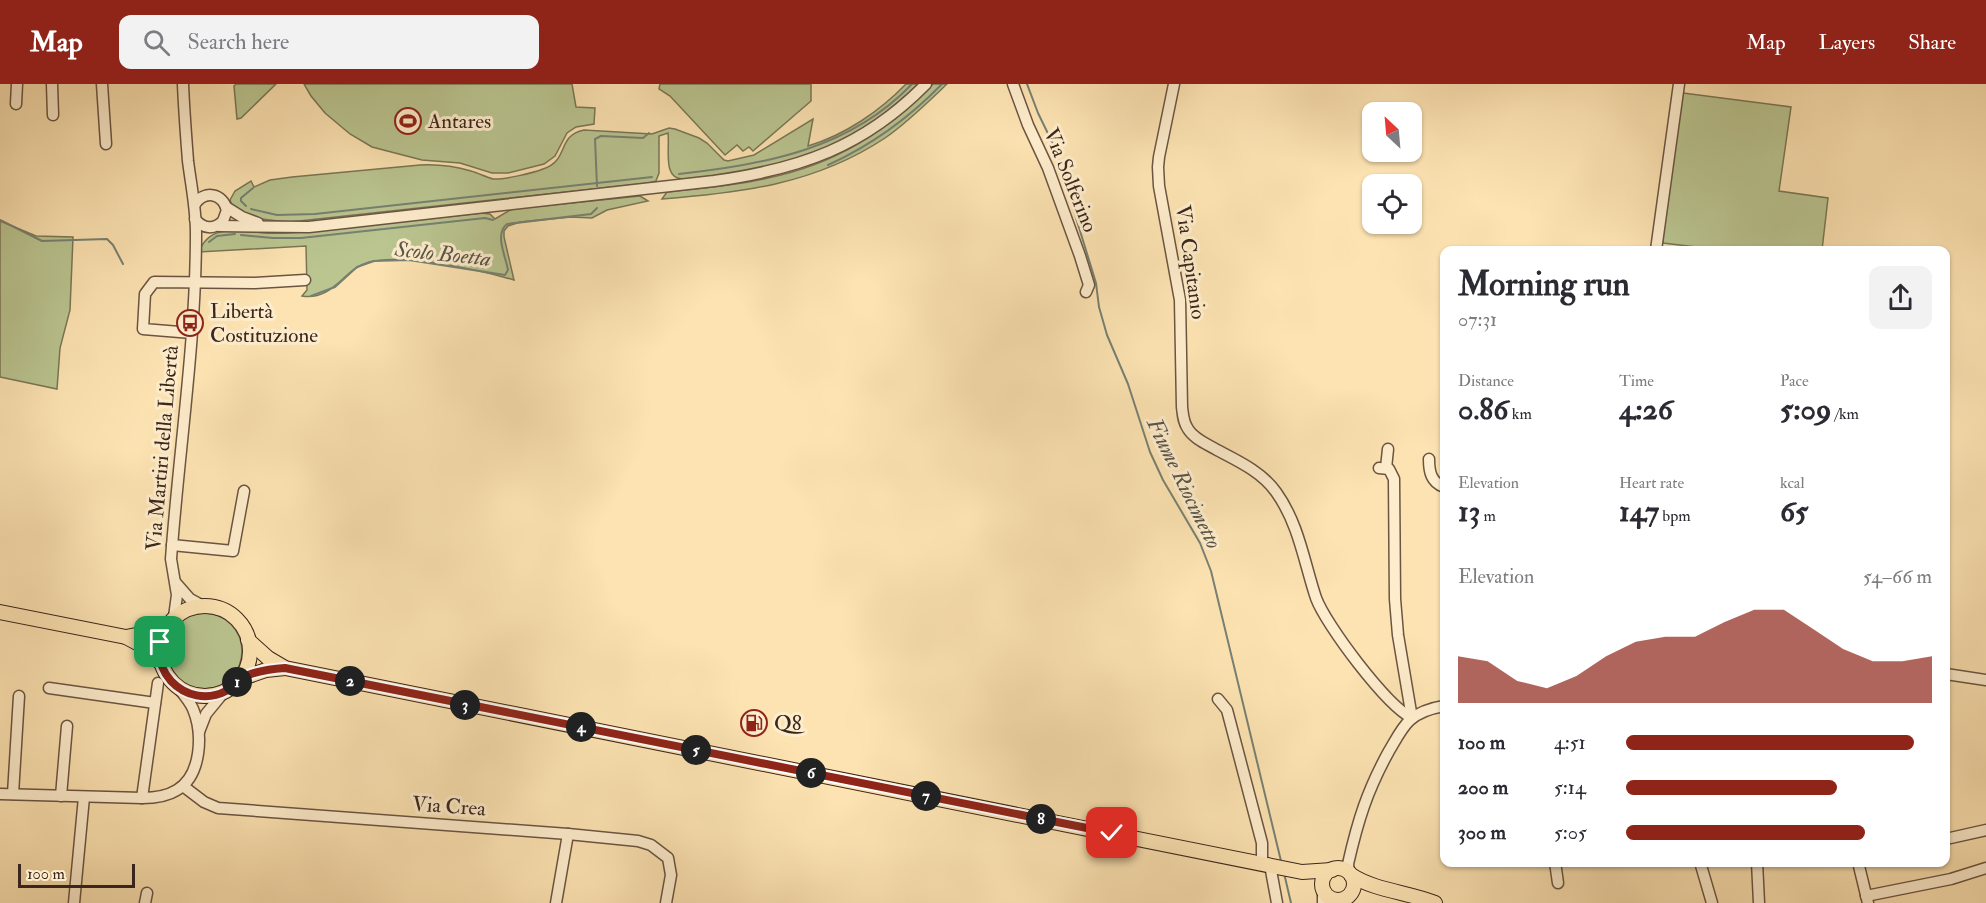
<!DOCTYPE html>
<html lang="en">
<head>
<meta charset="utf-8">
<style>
  body { margin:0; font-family:"IM FELL Double Pica",serif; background:#f2f2f3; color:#2b2b33; height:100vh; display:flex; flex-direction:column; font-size:22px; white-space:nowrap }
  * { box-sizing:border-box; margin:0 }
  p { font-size:20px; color:#7c7c81 }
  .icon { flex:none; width:33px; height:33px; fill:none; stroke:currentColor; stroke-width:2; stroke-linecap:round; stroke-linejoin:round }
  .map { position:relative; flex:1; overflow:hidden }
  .sheet { position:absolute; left:1440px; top:162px; width:510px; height:621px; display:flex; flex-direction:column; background:#fff; border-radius:12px; box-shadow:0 2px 4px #0004 }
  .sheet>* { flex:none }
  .needle { width:39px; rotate:334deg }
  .controls { position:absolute; left:1362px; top:18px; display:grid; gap:12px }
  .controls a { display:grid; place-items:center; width:60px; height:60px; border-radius:12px; background:#fff; box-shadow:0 2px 4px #0004; font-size:30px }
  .scale { position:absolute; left:18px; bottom:15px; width:117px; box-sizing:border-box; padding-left:6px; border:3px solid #3a261c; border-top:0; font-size:16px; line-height:21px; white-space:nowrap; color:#3a261c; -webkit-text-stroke:4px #feedcd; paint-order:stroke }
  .pin { position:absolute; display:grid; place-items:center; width:51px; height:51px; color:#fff; margin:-26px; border-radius:12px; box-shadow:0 3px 9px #0006 }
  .km { position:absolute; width:30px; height:30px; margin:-15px; border-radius:50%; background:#222; color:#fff; font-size:16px; line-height:30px; text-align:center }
  .round { display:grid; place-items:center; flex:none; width:63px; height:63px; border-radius:12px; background:#f2f2f3 }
  .overview { display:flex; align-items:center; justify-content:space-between; height:102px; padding:0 18px }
  h1 { font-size:33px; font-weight:800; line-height:45px }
  .metrics { display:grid; grid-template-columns:repeat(3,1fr); gap:9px; height:102px; padding:6px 18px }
  .metrics div { display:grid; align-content:center }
  .metrics b { font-size:30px; font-weight:800 }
  .metrics small { font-size:16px; font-weight:400 }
  .metrics p { font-size:16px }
  .chart { height:168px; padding:12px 18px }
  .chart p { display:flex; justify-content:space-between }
  .chart svg { width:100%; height:108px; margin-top:6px; fill:#8f2418; opacity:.7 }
  ul { padding:0 18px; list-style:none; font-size:20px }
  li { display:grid; grid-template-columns:96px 72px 1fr; align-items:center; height:45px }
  li i { height:15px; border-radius:8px; background:#8f2418 }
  header { display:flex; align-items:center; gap:36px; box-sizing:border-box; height:84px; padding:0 30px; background:#8f2418; color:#fff }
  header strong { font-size:28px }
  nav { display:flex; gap:33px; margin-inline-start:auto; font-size:21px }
  .search { width:420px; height:54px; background:#f2f2f3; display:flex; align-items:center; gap:15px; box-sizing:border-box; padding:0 21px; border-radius:12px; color:#7c7c81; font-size:22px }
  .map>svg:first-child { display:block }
  .green { fill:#bac590; stroke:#7a7656; stroke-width:1.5 }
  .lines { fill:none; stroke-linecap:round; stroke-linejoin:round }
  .stream { stroke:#778173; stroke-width:2 }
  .minor-casing { stroke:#6b5542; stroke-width:13 }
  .major-casing { stroke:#3a261c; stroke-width:16 }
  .minor { stroke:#feedcd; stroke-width:10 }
  .major { stroke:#fde3b2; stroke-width:14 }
  .route-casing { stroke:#fff; stroke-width:12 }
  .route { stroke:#8f2418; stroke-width:8 }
  .labels { text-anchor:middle; stroke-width:6; stroke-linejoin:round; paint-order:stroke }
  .poi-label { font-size:21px; fill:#3a261c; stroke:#feedcd; text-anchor:start }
  .street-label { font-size:21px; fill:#3a261c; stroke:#feedcd }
  .water-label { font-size:22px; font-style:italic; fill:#585448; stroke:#feedcd }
</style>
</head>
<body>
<header>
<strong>Map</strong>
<div class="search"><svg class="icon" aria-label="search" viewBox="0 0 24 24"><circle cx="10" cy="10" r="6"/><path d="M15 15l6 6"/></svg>Search here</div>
<nav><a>Map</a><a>Layers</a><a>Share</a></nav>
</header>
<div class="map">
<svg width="1986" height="819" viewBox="0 0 1986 819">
  <rect width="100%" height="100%" fill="#fde3b2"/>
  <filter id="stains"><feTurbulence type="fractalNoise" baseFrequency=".00333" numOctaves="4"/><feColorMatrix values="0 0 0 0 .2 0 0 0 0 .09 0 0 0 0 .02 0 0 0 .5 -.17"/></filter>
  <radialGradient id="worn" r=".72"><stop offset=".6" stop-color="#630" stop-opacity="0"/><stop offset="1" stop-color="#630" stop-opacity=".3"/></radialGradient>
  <g class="green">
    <polygon points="236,0 276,0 241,34 237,35 234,2"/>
    <polygon points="304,0 572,0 576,23 595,24 594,40 576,43 567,49 555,72 544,80 508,89 492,89 460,79 422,76 372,63 350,50 325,29 311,12"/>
    <polygon points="660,0 811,0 811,17 753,67 749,63 743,67 737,61 725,71 670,12 659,5"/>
    <path d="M906 0H918C895 22 870 43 841 57 792 82 738 89 684 95 662 96 670 65 668 49L659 52V89L656 97 649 99 290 138C274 137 235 135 230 116L235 107 251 97 254 103 270 96 292 93 420 81C438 80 454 82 471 87 478 89 486 93 493 95 503 96 533 89 543 85 570 76 556 52 584 46L652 50 669 44 675 45 699 54 707 59 724 76 728 77 754 71 813 35 808 62C845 51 880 27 906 0Z"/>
    <path d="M933 0H947C927 19 907 39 885 54 816 100 741 109 662 115L667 108C701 104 735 102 768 94 835 80 885 49 933 0Z"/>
    <polygon points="1683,9 1791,23 1779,107 1828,114 1822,166 1721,166 1663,159 1665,120"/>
    <path d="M640 112 648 117 607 126 592 134 571 133 520 138 508 142 504 147V153L514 196C479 186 404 169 369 178 343 185 334 217 302 212L307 206 306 162 199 168C209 139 239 147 264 149 278 150 292 149 307 148L482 129 490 130 495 135 512 125Z"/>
    <polygon points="0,137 36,152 73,153 70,226 60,264 57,305 0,293"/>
    <circle cx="204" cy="567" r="38"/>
  </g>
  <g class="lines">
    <g class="stream">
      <polyline points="1027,0 1038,29 1054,62 1096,199 1099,223 1107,251 1128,300 1150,368 1163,396 1200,459 1211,487 1281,777"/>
      <path d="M828 81C872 61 908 35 942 0"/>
      <path d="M679 90C764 81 850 65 912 0"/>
      <polyline points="597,102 595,55 601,52 643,54 649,49"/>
      <polyline points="246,122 241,117 241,114 253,104"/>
      <polyline points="251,125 277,131 315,130 652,93"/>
      <polyline points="0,136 42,157 107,155 113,161 123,180"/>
      <polyline points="241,151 273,154 301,154 485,134 493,136"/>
      <polyline points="209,158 217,152 235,150"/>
      <path d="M311 212 335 203 357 183 374 177 409 176 505 191 508 186C506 173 494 150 507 140L591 130 597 124"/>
      <polyline points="1284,789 1291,819"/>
    </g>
    <defs>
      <g id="minor">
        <polyline points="52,0 53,31"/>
        <polyline points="102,0 106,60"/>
        <polyline points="1013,0 1028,41 1048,84 1080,172 1089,201 1086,208"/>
        <path d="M1174 0 1159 73 1158 83 1159 102 1180 216 1182 323C1183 331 1183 338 1188 345 1194 355 1207 360 1217 366 1238 377 1262 388 1276 408 1299 440 1304 478 1316 514 1326 541 1386 621 1412 634"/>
        <polyline points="16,20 17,0"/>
        <path d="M195 120C205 106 222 109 227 126L223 137C214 146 203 145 195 135"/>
        <polyline points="226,123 242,133 258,139"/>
        <path d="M219 142 309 143 714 97C800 85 864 63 926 0"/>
        <polyline points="1656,166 1679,0"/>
        <polyline points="192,249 143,245 145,210 154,198 255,199 305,196"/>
        <path d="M1429 375C1429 388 1431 398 1444 403"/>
        <polyline points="1379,384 1389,385 1394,395 1395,515 1398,551 1412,634"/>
        <polyline points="1386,384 1388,365"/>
        <polyline points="172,461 233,467 244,407"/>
        <polyline points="176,499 190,515 203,522"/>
        <path d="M174 533 177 511 171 475C179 366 196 258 196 149 196 124 191 101 188 77 186 51 184 26 183 0"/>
        <polyline points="1946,590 1986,596"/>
        <polyline points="49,604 155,619"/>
        <polyline points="1218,615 1227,626 1262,759 1262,779"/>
        <polyline points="199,648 206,630 224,608"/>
        <polyline points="183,702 204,718 218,724 568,750 638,757 651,761 668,774 671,791 666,819"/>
        <path d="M0 710 142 714C154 714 166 713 177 706 202 691 203 649 193 625 190 618 185 612 180 606"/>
        <polyline points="13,710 19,612"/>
        <polyline points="61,712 67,642"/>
        <polyline points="142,714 158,599"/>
        <polyline points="1946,755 1986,746"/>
        <polyline points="1555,778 1558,799"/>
        <polyline points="1700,778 1712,819"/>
        <polyline points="1757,778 1759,819"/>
        <polyline points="1858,778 1868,819"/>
        <polyline points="1270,781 1277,819"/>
        <path d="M1349 789 1348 780C1358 736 1367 707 1389 667 1395 657 1402 643 1410 636 1420 627 1432 624 1444 622"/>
        <polyline points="1323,805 1323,819"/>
        <polyline points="1866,812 1951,795 1986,784"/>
        <polyline points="74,819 84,713"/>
        <polyline points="145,819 147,809"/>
        <polyline points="556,819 568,750"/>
        <polyline points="1333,819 1340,816"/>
      </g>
      <g id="major">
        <circle cx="205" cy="567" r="45"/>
        <polyline points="0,528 126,553 141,561 161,579"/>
        <polyline points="126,553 151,548 167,541"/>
        <polyline points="248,556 268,574 285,584 1302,788 1332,786"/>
        <polyline points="240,595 266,586 285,584"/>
        <circle cx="1338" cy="800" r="16"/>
        <path d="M1351 791C1376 807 1408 808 1435 819"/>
      </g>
    </defs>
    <use href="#minor" class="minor-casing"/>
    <use href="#major" class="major-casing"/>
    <use href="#minor" class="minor"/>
    <use href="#major" class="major"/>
  </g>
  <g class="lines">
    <defs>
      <path id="route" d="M160 558C158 572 161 586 171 597 185 612 207 617 226 607 231 604 235 599 240 595 253 587 270 585 285 584L1112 749"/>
    </defs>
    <use href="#route" class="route-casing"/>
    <use href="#route" class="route"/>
  </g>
  <defs>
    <symbol id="stadium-ring" viewBox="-11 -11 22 22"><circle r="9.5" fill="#feedcd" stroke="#8f2418" stroke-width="1.5"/><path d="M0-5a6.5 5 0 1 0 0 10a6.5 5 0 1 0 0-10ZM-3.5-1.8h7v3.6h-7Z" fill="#8f2418"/></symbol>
    <symbol id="bus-ring" viewBox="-11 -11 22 22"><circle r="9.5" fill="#feedcd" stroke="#8f2418" stroke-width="1.5"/><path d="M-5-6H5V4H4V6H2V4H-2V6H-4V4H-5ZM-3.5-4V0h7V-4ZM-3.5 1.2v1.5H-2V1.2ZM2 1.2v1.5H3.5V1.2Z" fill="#8f2418"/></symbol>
    <symbol id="fuel-ring" viewBox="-11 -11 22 22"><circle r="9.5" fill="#feedcd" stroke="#8f2418" stroke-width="1.5"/><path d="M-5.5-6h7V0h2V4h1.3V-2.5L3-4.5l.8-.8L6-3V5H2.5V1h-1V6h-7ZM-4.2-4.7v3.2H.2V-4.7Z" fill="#8f2418"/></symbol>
  </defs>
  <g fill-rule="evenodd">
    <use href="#stadium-ring" x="393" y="22" width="30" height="30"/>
    <use href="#bus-ring" x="175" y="224" width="30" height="30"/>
    <use href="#fuel-ring" x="739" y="624" width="30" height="30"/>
  </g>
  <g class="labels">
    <g class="poi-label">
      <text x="428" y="44">Antares</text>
      <text x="210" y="234">Libertà<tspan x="210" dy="24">Costituzione</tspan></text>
      <text x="774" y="646">Q8</text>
    </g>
    <g class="street-label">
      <text transform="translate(1071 96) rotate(68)" y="7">Via Solferino</text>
      <text transform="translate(1191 178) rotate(82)" y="7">Via Capitanio</text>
      <text transform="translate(162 364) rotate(-85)" y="7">Via Martiri della Libertà</text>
      <text transform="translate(449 722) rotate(4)" y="7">Via Crea</text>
    </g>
    <g class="water-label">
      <text transform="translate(443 169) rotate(6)" y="8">Scolo Boetta</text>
      <text transform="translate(1185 399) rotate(64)" y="8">Fiume Riocimetto</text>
    </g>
  </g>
  <rect width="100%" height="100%" filter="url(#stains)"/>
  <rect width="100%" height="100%" fill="url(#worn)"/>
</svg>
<div class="controls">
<a><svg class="needle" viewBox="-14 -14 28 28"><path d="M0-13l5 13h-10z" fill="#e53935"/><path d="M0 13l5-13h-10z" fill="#7c7c81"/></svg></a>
<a><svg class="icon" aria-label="locate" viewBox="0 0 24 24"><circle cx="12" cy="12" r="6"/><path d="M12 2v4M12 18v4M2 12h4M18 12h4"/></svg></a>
</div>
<div class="scale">100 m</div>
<div class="pin" style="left:160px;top:558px;background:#1e9e55"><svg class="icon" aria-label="arrive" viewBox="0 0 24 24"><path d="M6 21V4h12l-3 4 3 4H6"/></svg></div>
<div class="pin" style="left:1112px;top:749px;background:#d93025"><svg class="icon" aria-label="check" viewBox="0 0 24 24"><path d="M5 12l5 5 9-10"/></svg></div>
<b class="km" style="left:237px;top:598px">1</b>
<b class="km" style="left:350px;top:597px">2</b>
<b class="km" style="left:465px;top:621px">3</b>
<b class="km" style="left:581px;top:643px">4</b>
<b class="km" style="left:696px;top:666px">5</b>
<b class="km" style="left:811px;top:689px">6</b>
<b class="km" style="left:926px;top:712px">7</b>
<b class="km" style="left:1041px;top:735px">8</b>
<section class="sheet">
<div class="overview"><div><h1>Morning run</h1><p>07:31</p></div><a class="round"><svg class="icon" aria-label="share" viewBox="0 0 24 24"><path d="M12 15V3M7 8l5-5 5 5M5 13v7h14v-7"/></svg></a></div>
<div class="metrics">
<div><p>Distance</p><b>0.86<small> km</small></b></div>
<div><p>Time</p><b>4:26</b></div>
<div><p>Pace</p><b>5:09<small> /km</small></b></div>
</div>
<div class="metrics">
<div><p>Elevation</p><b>13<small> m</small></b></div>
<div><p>Heart rate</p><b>147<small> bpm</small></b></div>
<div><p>kcal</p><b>65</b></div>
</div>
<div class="chart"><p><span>Elevation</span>54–66 m</p>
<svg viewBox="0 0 160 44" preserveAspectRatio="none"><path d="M0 44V25L10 27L20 35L30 38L40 33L50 25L60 19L70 17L80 17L90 11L100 6L110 6L120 14L130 22L140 27L150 27L160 25V44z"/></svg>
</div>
<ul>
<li><b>100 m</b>4:51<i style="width:94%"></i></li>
<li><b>200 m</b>5:14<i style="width:69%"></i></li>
<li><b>300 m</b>5:05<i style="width:78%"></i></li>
</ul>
</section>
</div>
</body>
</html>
